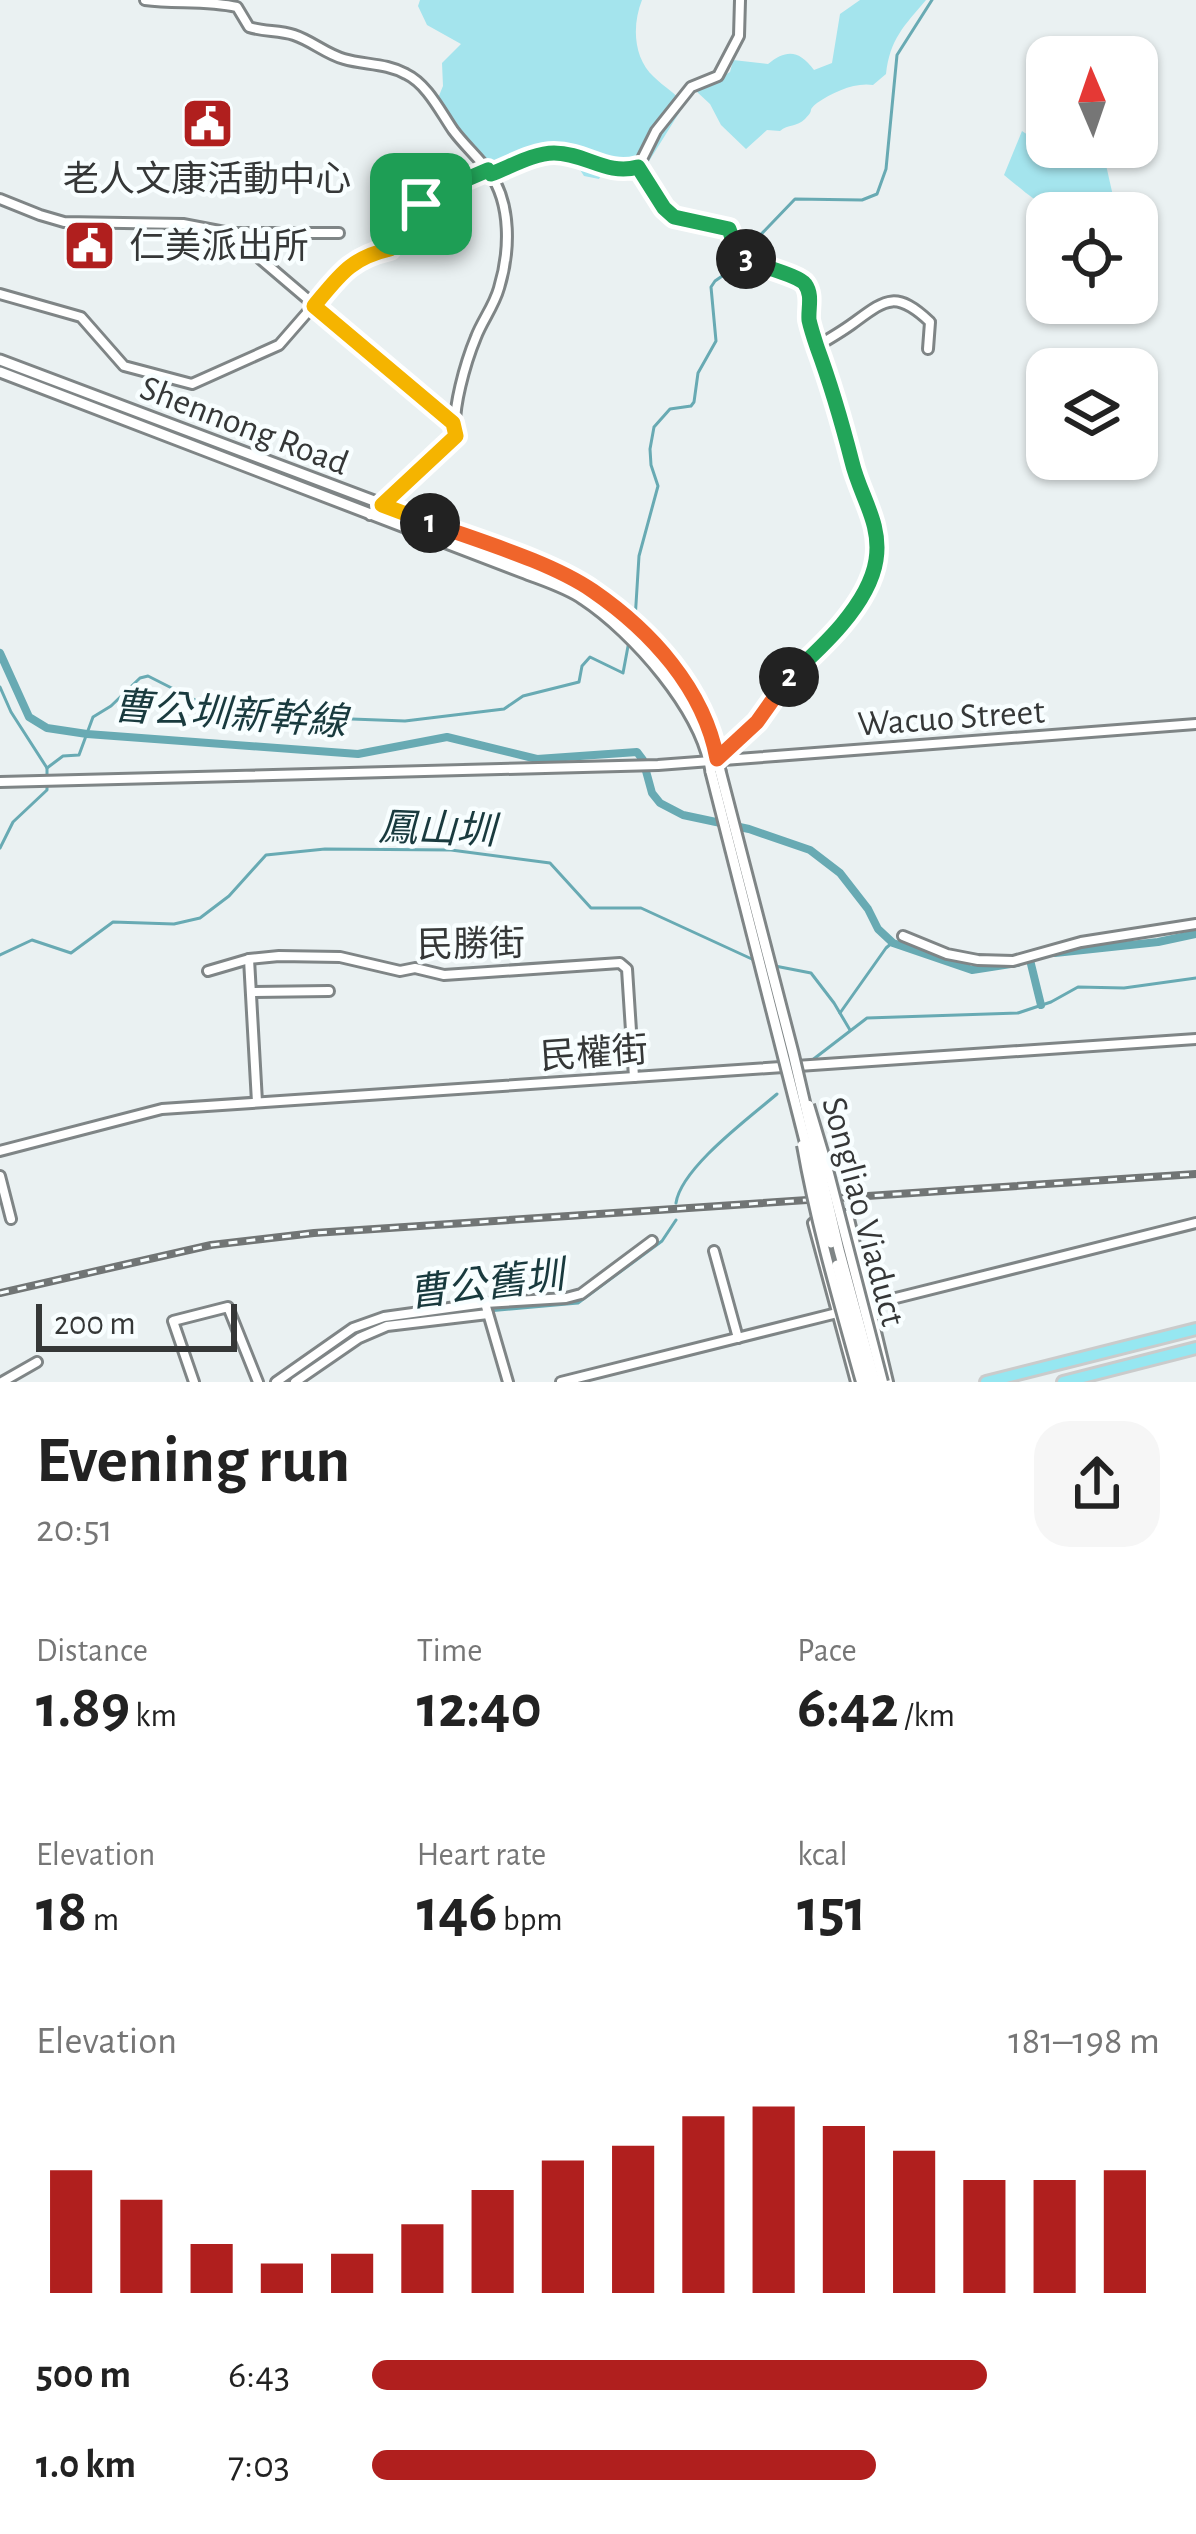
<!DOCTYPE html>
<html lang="en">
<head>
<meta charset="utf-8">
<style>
  body { margin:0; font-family:"Alegreya Sans","Noto Sans TC",sans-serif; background:#f6f6f6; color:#222; height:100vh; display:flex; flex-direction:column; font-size:45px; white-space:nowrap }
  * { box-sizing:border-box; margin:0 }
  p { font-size:39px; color:#767676 }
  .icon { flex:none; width:66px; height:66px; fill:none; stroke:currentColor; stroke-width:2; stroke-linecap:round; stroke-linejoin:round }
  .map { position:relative; height:1382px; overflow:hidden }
  .sheet { display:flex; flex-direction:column; background:#fff; flex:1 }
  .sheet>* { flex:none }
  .needle { width:78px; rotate:358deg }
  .controls { position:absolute; left:1026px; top:36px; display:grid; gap:24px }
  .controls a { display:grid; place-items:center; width:132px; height:132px; border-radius:24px; background:#fff; box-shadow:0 3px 9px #0004; font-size:60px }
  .scale { position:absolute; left:36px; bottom:30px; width:201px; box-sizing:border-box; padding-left:12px; border:6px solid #353737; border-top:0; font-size:33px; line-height:42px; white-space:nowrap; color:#353737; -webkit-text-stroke:9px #f8feff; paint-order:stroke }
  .pin { position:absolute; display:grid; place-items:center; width:102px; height:102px; color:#fff; margin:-51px; border-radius:24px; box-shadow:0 6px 18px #0006 }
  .km { position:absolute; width:60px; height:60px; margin:-30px; border-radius:50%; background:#222; color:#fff; font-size:33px; line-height:60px; text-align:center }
  .round { display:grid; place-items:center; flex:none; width:126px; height:126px; border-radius:36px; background:#f6f6f6 }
  .overview { display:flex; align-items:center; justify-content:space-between; height:204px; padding:0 36px }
  h1 { font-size:66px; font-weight:700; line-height:90px }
  .stats { display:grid; grid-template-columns:repeat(3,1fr); gap:18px; height:204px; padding:12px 36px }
  .stats div { display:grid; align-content:center }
  .stats b { font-size:60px; font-weight:700 }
  .stats small { font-size:33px; font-weight:400 }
  .stats p { font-size:33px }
  .chart { height:336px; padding:24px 36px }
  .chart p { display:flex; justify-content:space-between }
  .chart svg { width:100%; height:216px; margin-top:12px; stroke:#b01f1e; stroke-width:6 }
  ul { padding:0 36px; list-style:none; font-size:39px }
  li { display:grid; grid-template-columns:192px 144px 1fr; align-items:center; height:90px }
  li i { height:30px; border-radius:15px; background:#b01f1e }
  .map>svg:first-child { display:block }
  .green { fill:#a4e4ed }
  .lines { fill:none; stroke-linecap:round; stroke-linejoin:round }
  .stream { stroke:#68aab3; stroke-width:3 }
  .canal { stroke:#68aab3; stroke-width:8 }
  .minor-casing { stroke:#7f8586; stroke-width:14 }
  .tertiary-casing { stroke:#7f8586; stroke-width:15 }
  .primary-casing { stroke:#cacbcb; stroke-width:16 }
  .minor { stroke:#fff; stroke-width:8 }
  .tertiary { stroke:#fff; stroke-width:9 }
  .primary { stroke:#96e7f1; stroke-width:10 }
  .rail-casing { stroke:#717575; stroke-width:8 }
  .rail { stroke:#f8feff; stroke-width:3; stroke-dasharray:9; stroke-linecap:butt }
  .minor-bridge-casing { stroke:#7f8586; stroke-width:14; stroke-linecap:butt }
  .tertiary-bridge-casing { stroke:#7f8586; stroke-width:15; stroke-linecap:butt }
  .minor-bridge { stroke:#fff; stroke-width:8 }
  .tertiary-bridge { stroke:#fff; stroke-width:9 }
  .split-1-casing { stroke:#fff; stroke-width:24 }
  .split-2-casing { stroke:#fff; stroke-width:24 }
  .split-3-casing { stroke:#fff; stroke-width:24 }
  .split-4-casing { stroke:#fff; stroke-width:24 }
  .split-1 { stroke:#f5b400; stroke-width:15 }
  .split-2 { stroke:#f0652b; stroke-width:15 }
  .split-3 { stroke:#22a559; stroke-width:15 }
  .split-4 { stroke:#22a559; stroke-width:15 }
  .labels { text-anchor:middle; stroke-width:9; stroke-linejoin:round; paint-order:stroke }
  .poi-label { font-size:36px; fill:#353737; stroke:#f8feff }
  .street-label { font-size:36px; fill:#353737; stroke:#f8feff }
  .water-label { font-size:39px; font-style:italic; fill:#193a3e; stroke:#f8feff }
</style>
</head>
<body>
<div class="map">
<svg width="1196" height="1382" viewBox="0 0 1196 1382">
  <rect width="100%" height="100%" fill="#eaf1f2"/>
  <g class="green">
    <path d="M420 0H642C632 25 633 58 654 77 665 88 675 92 684 105L641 174 626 176 604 169 599 179 584 176C565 141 527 162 497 171L472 148 436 103 443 86 442 63 461 44 427 25 418 6Z"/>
    <path d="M860 0H926C904 26 890 39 886 74L873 85C855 82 833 92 817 103 806 112 816 108 805 119 797 127 788 124 780 131L767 130 746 149 721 125 710 104 696 91 730 72 733 60 768 64C787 48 800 51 814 70L832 63 840 14Z"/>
    <path d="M1044 127H1047V147C1055 147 1065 146 1073 147 1084 149 1093 154 1104 156L1113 196H1091L1087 209C1055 223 1028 194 1004 175L1022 131 1031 137 1040 138Z"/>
  </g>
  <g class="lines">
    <g class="stream">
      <polyline points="744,252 795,199 862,200 877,194 886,169 897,55 932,0"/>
      <polyline points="635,620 639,556 658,486 651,465 650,449 654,427 670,409 691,406 694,402 698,373 716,341 711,287 715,281 744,261"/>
      <polyline points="0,687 11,712 47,768 47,790 13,822 0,848"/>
      <polyline points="47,768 63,756 79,755 93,717 111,706 140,678 148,676 215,710 306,720 325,718 405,721 504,709 523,696 579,682 582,666 590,657 623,673 629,641"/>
      <polyline points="0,955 32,940 71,953 113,922 174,924 200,918 229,896 266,855 325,849 451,850 550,863 591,908 641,908 754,960"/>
      <polyline points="775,966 811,973 834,1003 850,1030"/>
      <polyline points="840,1013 886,948 893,942"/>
      <polyline points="811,1061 867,1018 1018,1013 1051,1002 1078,987 1124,988 1196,978"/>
      <path d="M676 1203C681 1168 749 1118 777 1094"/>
      <polyline points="488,1311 578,1303 662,1241 676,1220"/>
      <path d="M300 1374C336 1348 368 1324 413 1319"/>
    </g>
    <g class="canal">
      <polyline points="0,653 29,717 47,728 87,734 358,754 447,737 537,759 637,752 643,760 652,793 660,803 683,815 749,829 810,850 840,873 868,909 878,929 893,943 972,970 1017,963"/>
      <polyline points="1055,953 1158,942 1196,934"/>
      <polyline points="1030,960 1041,1005"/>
    </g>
    <defs>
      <g id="minor">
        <path d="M145 0C176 4 206 0 237 7L249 27C264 32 279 30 294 35 312 41 326 54 344 59 364 65 386 63 406 74 427 84 440 111 453 130 464 145 478 157 489 172 512 204 510 252 499 288 494 306 482 321 476 337 466 361 451 411 456 436L370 515"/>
        <polyline points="638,167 664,208 674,217 729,229 736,250 742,257 768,270 791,274 806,286 809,294 811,328 834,392 850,448 852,463 872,511 876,561 865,587 845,623 786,680 757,722 718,758"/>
        <path d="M491 174C510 167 534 153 554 153 585 153 607 176 638 167L656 131 691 87 718 76 739 36 740 0"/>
        <polyline points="0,199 40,215 64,222 183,224 230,233 453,423"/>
        <polyline points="231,233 339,233"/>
        <polyline points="0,294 81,317 124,366 192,384 279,345 347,267 366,255 390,249 421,204 432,193 488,170"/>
        <path d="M817 346C829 339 841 332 852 324 885 300 895 289 930 322L928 349"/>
        <polyline points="0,782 658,765 1196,724"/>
        <polyline points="903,936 947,954 978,960 1013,961 1081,942 1196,924"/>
        <polyline points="249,959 257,1102"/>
        <polyline points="208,971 249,959 279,956 340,957 400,971 415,968 444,975 620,963 627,969 634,1077"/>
        <polyline points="251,992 329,991"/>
        <polyline points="0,1151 162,1109 1196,1039"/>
        <polyline points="0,1176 11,1219"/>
        <polyline points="836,1215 848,1215 888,1382"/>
        <polyline points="822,1217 813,1223 856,1382"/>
        <polyline points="714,1251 738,1338"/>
        <polyline points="485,1303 508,1382"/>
        <polyline points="860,1307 1196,1223"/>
        <polyline points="2,1382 37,1362"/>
        <polyline points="194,1382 173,1321 228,1307 258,1382"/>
        <polyline points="276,1382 353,1328 384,1317 485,1303 566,1298 581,1294 652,1241"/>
        <polyline points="295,1382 359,1338 387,1326 488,1314"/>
        <polyline points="561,1382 845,1311"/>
      </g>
      <g id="tertiary">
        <polyline points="0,360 528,559 591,589 649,637 693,695 711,729 720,771"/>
        <path d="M0 372 522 572C542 580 566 587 583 599 633 632 703 711 711 772"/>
      </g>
      <g id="primary">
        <polyline points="986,1382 1196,1329"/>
        <polyline points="1063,1382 1196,1348"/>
      </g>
    </defs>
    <use href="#minor" class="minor-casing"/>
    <use href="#tertiary" class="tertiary-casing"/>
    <use href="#primary" class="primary-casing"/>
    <use href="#minor" class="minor"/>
    <use href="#tertiary" class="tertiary"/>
    <use href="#primary" class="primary"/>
    <defs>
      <polyline id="rail" points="0,1293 211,1245 314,1233 1196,1174"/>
    </defs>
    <use href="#rail" class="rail-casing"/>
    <use href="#rail" class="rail"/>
    <defs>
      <g id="minor-bridge">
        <polyline points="809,1105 826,1162 883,1382"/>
        <path d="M802 1145C816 1225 839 1303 861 1382"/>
      </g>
      <g id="tertiary-bridge">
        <polyline points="720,771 793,1053 839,1250 875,1382"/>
        <polyline points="711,772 831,1243"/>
        <polyline points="837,1265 867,1382"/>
      </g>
    </defs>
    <use href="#minor-bridge" class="minor-bridge-casing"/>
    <use href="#tertiary-bridge" class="tertiary-bridge-casing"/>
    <use href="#minor-bridge" class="minor-bridge"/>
    <use href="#tertiary-bridge" class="tertiary-bridge"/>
  </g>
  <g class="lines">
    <defs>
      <path id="split-1" d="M421 204 390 249C350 258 339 276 314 306L453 423 456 436 382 505 430 523"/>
      <path id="split-2" d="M430 523C479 541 551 562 593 591 651 631 704 689 717 759L757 722 789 677"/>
      <path id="split-3" d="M746 259C761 267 798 275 805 284 813 295 808 308 809 320 811 329 814 338 817 347 831 385 842 423 852 462 860 496 882 523 876 560 869 605 820 649 789 677"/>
      <path id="split-4" d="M421 204 432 194 488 170 491 174C510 167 534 153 554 153 585 153 607 176 638 167L664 208 674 217 729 229 736 250 746 259"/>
    </defs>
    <use href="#split-1" class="split-1-casing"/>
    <use href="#split-2" class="split-2-casing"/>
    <use href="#split-3" class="split-3-casing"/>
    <use href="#split-4" class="split-4-casing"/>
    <use href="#split-1" class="split-1"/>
    <use href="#split-2" class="split-2"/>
    <use href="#split-3" class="split-3"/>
    <use href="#split-4" class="split-4"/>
  </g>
  <defs>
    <symbol id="civic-square" viewBox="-11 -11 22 22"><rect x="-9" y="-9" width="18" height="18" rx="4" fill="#b01f1e" stroke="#f8feff"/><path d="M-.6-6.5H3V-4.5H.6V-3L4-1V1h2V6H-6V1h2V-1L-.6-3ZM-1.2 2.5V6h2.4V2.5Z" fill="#fff"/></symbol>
  </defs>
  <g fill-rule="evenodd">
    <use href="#civic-square" x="178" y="94" width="59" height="59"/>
    <use href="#civic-square" x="60" y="216" width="59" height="59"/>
  </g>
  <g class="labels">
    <g class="poi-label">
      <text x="207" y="191">老人文康活動中心</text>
      <text x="129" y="258" text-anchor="start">仁美派出所</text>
    </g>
    <g class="street-label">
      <text transform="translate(245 424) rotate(21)" y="13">Shennong Road</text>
      <text transform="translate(951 716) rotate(-4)" y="13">Wacuo Street</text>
      <text transform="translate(471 943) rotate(-1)" y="13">民勝街</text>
      <text transform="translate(594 1052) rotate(-4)" y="13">民權街</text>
      <text transform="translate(865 1211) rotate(75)" y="13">Songliao Viaduct</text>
    </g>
    <g class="water-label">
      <text transform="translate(230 713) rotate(4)" y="14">曹公圳新幹線</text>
      <text transform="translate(437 828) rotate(2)" y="14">鳳山圳</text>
      <text transform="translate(486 1283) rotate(-7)" y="14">曹公舊圳</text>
    </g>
  </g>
</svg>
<div class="controls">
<a><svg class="needle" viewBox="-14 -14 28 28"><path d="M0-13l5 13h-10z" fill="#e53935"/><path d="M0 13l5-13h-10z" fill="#767676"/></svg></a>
<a><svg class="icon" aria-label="locate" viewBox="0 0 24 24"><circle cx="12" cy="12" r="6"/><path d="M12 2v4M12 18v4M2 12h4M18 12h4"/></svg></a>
<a><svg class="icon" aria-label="layers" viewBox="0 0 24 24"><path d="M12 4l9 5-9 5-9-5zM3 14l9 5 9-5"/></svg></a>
</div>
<div class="scale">200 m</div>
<div class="pin" style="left:421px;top:204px;background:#1e9e55"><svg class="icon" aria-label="arrive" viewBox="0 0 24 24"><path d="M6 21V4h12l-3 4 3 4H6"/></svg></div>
<b class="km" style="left:430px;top:523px">1</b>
<b class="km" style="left:789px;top:677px">2</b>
<b class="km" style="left:746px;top:259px">3</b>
</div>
<section class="sheet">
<div class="overview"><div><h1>Evening run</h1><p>20:51</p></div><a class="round"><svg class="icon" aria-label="share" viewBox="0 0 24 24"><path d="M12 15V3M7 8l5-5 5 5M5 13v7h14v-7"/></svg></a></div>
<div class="stats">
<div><p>Distance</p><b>1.89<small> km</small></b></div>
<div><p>Time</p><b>12:40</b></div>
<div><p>Pace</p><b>6:42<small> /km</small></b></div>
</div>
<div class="stats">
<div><p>Elevation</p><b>18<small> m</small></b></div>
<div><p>Heart rate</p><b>146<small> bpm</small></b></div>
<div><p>kcal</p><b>151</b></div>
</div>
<div class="chart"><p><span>Elevation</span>181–198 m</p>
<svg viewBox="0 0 160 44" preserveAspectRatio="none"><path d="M5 44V19M15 44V25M25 44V34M35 44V38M45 44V36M55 44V30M65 44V23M75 44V17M85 44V14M95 44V8M105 44V6M115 44V10M125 44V15M135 44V21M145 44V21M155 44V19"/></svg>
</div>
<ul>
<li><b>500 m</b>6:43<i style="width:78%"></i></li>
<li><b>1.0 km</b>7:03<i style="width:64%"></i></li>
</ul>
</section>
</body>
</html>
